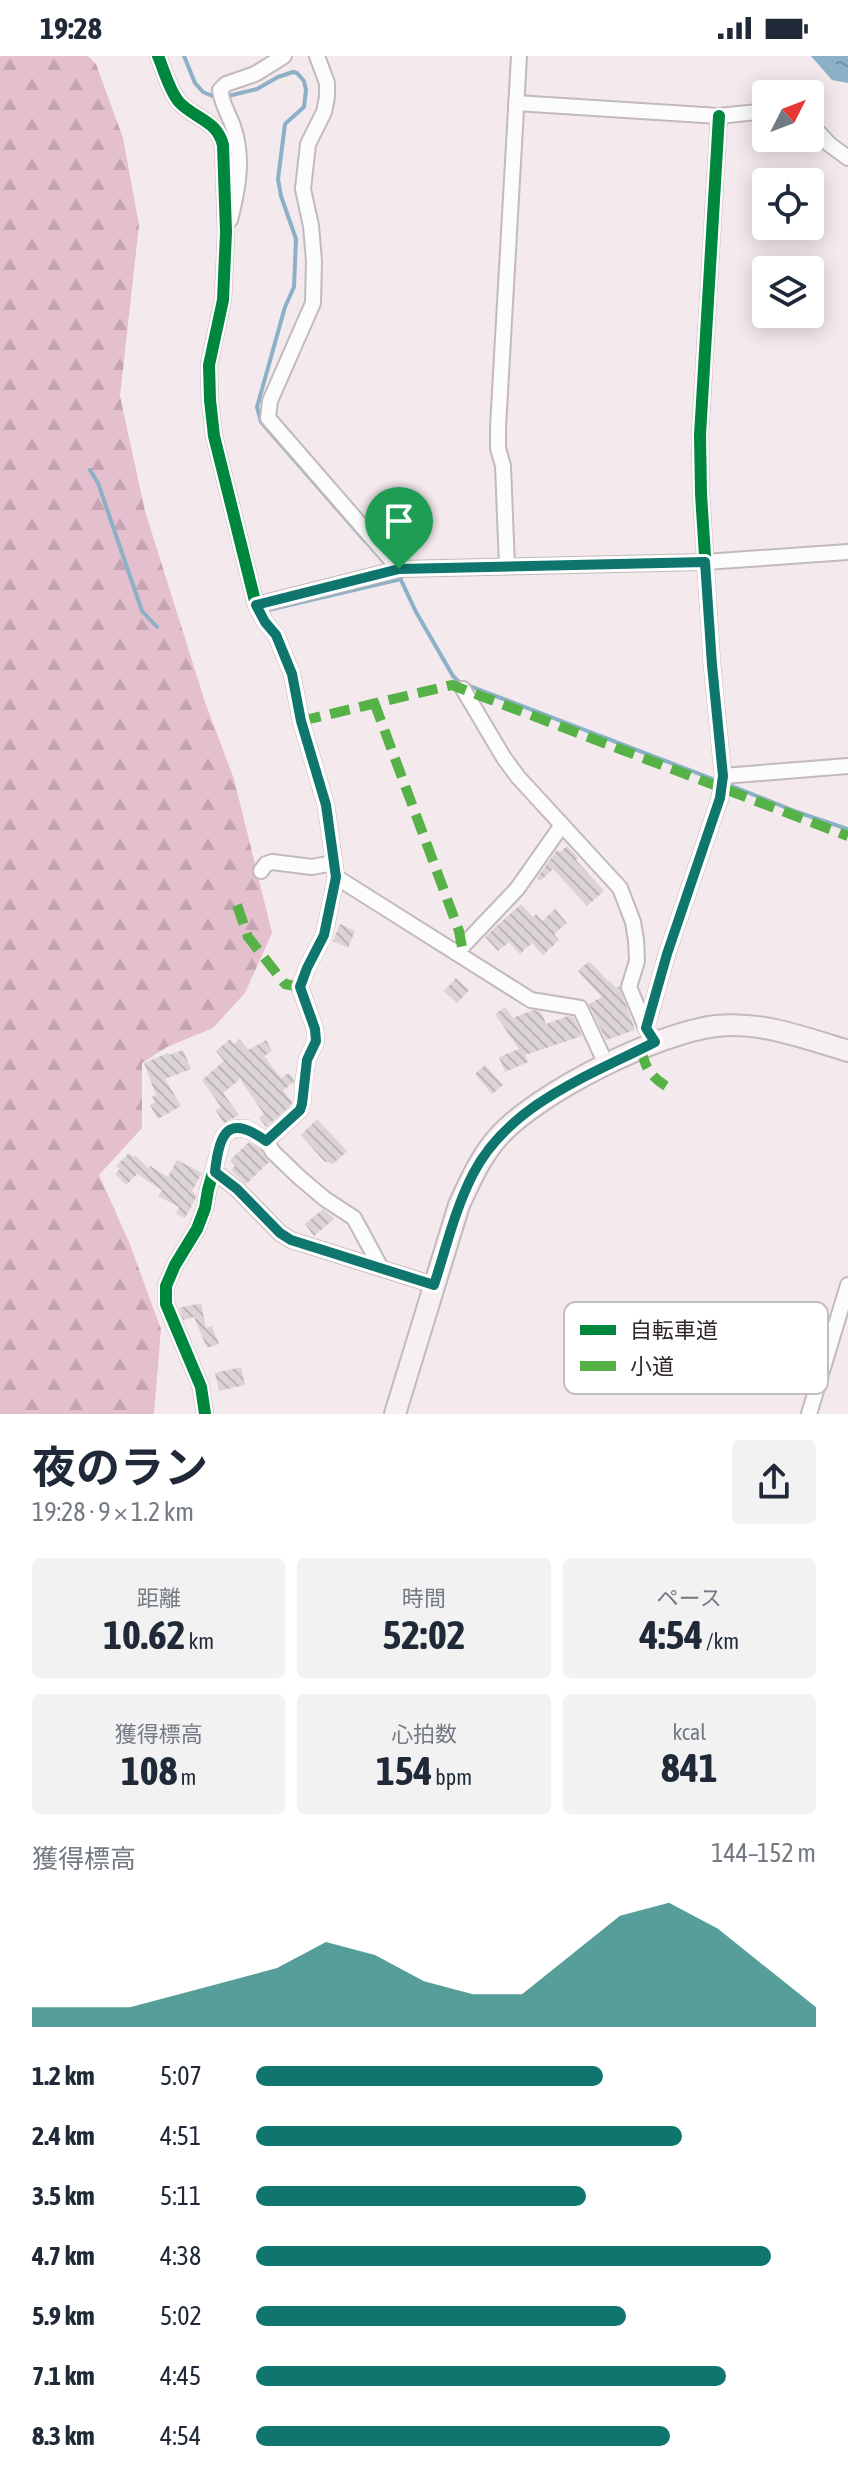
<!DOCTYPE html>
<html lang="ja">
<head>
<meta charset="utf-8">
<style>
  body { margin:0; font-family:"Asap Condensed","Noto Sans JP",sans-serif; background:#f2f2f3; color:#1f2937; height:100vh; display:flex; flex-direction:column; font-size:30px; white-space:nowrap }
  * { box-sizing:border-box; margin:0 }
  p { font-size:26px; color:#747a83 }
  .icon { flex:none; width:44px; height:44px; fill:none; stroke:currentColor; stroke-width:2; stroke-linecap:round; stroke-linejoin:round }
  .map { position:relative; height:1358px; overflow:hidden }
  .details { display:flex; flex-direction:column; background:#fff; flex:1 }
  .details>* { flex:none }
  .needle { width:52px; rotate:48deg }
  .buttons { position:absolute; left:752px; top:24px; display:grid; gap:16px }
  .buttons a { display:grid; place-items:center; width:72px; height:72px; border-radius:8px; background:#fff; box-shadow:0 4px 20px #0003; font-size:40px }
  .pin { position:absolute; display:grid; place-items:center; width:68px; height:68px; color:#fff; margin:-82px -34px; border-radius:50% 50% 50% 0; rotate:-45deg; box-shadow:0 0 8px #0007 }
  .pin .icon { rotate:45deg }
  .round { display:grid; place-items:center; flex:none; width:84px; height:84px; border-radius:8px; background:#f2f2f3 }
  .overview { display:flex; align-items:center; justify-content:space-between; height:136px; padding:0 32px }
  h1 { font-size:44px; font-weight:700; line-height:60px }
  .stats { display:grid; grid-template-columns:repeat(3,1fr); gap:12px; height:136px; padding:8px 32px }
  .stats div { display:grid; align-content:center; border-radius:8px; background:#f2f2f3; text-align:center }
  .stats b { font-size:40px; font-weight:700 }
  .stats small { font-size:22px; font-weight:400 }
  .stats p { font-size:22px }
  .chart { height:224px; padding:16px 32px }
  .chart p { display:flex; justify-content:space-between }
  .chart svg { width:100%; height:144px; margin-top:8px; fill:#0f766e; opacity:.7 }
  ul { padding:0 32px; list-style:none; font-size:26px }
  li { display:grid; grid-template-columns:128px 96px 1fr; align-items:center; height:60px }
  li i { height:20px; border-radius:10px; background:#0f766e }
  .status { display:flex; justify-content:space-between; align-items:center; height:56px; padding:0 40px; background:#fff; direction:ltr }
  .status svg { height:22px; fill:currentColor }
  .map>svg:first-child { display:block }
  .forest { fill:url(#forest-firs) }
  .water { fill:url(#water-ripples) }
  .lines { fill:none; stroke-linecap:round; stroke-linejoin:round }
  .stream { stroke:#8cb0c5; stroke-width:4 }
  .building { fill:url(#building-back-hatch) }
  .street-casing { stroke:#c2babd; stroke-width:18 }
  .secondary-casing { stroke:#c2babd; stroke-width:24 }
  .street { stroke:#fdfcfc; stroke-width:14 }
  .secondary { stroke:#f7f0f3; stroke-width:20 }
  .quiet { stroke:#56b246; stroke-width:10; stroke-dasharray:20 10; stroke-linecap:butt }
  .cycleway-casing { stroke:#fff; stroke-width:17 }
  .cycleway { stroke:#00873e; stroke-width:12 }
  .route-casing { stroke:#fff; stroke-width:16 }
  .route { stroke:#0f766e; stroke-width:10 }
  .key { fill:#fff; stroke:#c1bebf; stroke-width:2 }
  .key-label { font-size:22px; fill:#2f272a }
</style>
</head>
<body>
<div class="status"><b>19:28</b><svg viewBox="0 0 49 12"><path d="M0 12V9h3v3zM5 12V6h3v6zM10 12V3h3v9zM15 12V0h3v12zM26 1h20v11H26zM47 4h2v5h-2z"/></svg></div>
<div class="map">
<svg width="848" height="1358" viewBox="0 0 848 1358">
  <defs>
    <pattern id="forest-firs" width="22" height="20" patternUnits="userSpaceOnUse" patternTransform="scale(2)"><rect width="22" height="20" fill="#e4c0ce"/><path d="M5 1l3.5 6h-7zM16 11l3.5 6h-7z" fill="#c4a5b1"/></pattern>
    <pattern id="water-ripples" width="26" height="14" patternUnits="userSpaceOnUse" patternTransform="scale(2)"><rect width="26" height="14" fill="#8cb0c5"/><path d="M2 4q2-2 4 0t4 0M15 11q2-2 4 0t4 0" fill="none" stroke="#738fa0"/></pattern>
    <pattern id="building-back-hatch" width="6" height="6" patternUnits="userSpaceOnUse" patternTransform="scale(2)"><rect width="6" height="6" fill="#dbd3d6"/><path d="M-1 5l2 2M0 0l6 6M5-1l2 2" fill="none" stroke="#bcb5b8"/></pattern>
  </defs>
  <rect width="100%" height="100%" fill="#f4e9ed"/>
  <polygon class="forest" points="0,0 88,0 96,8 123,82 139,169 120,340 145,455 205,646 234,723 272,877 245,937 213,972 167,991 142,1007 142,1072 99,1119 129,1186 161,1273 154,1358 0,1358"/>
  <polygon class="water" points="811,0 848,0 848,27 832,24"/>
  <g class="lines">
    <g class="stream">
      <polyline points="184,0 195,27 203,36 215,41 224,41 257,33 278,21 293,16 297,17 304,25 306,34 304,51 285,68 278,123 281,140 296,183 294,231 285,251 257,351 261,366 365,485"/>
      <polyline points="90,414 98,427 142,555 157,571"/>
      <polyline points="400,522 416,556 453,620 459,626 718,725"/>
      <polyline points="268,554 401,523"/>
      <polyline points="727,728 797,756 848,773"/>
    </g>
  </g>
  <g class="building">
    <polygon points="567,790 578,802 576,804 604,835 587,850 553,813 540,825 537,822 557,794 560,796"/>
    <polygon points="521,848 533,861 536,858 542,865 555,853 567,867 554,878 559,884 543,899 532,887 520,898 509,886 498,895 485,881"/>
    <polygon points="340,868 355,875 348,892 333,885"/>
    <polygon points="589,905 608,925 609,924 616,932 619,930 635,974 606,984 589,948 602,941 578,915"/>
    <polygon points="456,922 469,934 457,947 444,935"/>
    <polygon points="505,951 513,962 533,954 541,956 546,968 568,960 573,961 582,980 525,999 528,1006 505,1016 499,1001 519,993 495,958"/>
    <polygon points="230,983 234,988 239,983 248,994 266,984 272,995 264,1000 281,1022 289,1017 294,1024 293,1027 283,1034 292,1046 291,1049 266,1071 259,1061 264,1058 240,1023 223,1037 239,1059 224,1067 216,1055 221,1051 202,1024 224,1005 216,995"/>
    <polygon points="183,994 191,1013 165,1023 181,1050 158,1063 150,1049 155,1046 152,1041 156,1039 144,1007 168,997 169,999"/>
    <polygon points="485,1009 503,1029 492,1038 475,1018"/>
    <polygon points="317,1063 347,1095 333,1108 324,1105 301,1079"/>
    <polygon points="249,1086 259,1092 269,1106 246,1128 231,1114 235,1110 230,1104"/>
    <polygon points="129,1097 133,1101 135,1099 148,1112 150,1110 168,1121 177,1104 202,1117 192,1135 197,1140 185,1162 176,1158 179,1151 158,1140 162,1134 137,1118 126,1129 115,1118 120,1113 116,1110"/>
    <polygon points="323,1153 334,1163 314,1180 305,1168"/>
    <polygon points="201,1247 206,1272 212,1270 219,1288 207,1292 194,1261 183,1264 179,1252"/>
    <polygon points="241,1311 245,1329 219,1335 215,1317"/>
  </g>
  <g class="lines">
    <defs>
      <g id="street">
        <path d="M158 0C164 14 169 34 179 46 195 63 217 64 223 89L226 176 223 244 209 309 210 344 214 380 256 549 265 566 276 579 292 618 301 665 326 749 336 821 324 879 307 912 300 931 315 973 316 985 307 1004 303 1030V1043L300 1054 266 1085 246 1072 232 1073 223 1081 208 1134 205 1152 197 1173 175 1209 166 1230V1248L201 1331 205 1358"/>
        <polyline points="317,0 327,27 327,41 324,56 308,88 303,133 311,170 314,205 313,247 270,345 268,362 399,513"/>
        <polyline points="516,47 719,60 766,55"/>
        <polyline points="810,67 829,88 848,102"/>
        <path d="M230 164C238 133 244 101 233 70 228 57 222 48 220 34L226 28 255 18 284 0"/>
        <polyline points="507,510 503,410 498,392 498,371 519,0"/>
        <polyline points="256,549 399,513 705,506 848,496"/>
        <polyline points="463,633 504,702 518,721 620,832 633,866 636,884 637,905 629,931 646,972"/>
        <polyline points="723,720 848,710"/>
        <polyline points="261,815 266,808 272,806 312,811 333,807"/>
        <polyline points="336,821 531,944 580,952 606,1008"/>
        <polyline points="457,896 517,833 562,769"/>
        <polyline points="655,986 646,972 667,898 720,742 723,720 712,609 701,438 700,379 719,60"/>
        <polyline points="266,1085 273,1096 299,1121 325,1143 354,1162 381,1212"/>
        <polyline points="215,1116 237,1133 280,1177 291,1184 434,1229"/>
        <polyline points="809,1358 848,1229"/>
      </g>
      <path id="secondary" d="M395 1358 459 1149C470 1125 481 1100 499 1080 539 1036 657 977 716 970 761 965 805 982 848 995"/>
    </defs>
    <use href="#street" class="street-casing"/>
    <use href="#secondary" class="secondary-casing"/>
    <use href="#street" class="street"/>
    <use href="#secondary" class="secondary"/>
    <g class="quiet">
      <polyline points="374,646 459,875 462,891"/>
      <polyline points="301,665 452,629 848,780"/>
      <polyline points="237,849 248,881 285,928 300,931"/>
      <path d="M641 993C645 1011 650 1020 666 1030"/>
    </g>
    <defs>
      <g id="cycleway">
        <path d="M158 0C164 14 169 34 179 46 195 63 217 64 223 89L226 176 223 244 209 309 210 344 214 380 256 549 265 566 276 579 292 618 301 665 326 749 336 821 324 879 307 912 300 931 315 973 316 985 307 1004 303 1030V1043L300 1054 266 1085 246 1072 232 1073 223 1081 208 1134 205 1152 197 1173 175 1209 166 1230V1248L201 1331 205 1358"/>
        <polyline points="655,986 646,972 667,898 720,742 723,720 712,609 701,438 700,379 719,60"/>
      </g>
    </defs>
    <use href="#cycleway" class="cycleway-casing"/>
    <use href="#cycleway" class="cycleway"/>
  </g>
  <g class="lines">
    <defs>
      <path id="route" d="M705 506 712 609 723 720 720 742 667 898 646 972 655 986C589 1020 509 1048 473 1118 455 1153 446 1192 434 1229L291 1184 280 1177 237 1133 215 1116C219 1077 228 1057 266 1085L300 1054 302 1048 307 1004 316 985 315 973 300 931 307 912 324 879 336 821 326 749 301 665 292 618 276 579 265 566 256 549 399 513Z"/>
    </defs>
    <use href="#route" class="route-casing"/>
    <use href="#route" class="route"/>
  </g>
  <rect x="564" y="1246" width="264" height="92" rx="12" class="key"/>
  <rect x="580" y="1269" width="36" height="10" fill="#00873e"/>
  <rect x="580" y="1305" width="36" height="10" fill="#56b246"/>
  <g class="key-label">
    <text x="630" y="1282">自転車道</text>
    <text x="630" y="1318">小道</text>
  </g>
</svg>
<div class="buttons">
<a><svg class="needle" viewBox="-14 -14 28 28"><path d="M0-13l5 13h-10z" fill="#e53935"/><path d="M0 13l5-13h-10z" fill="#747a83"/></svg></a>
<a><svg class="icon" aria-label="locate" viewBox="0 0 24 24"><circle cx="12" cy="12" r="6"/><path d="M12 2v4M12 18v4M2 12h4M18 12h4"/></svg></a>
<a><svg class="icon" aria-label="layers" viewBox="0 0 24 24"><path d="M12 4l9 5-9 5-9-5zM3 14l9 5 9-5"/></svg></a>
</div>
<div class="pin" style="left:399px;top:513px;background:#1e9e55"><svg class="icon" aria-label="arrive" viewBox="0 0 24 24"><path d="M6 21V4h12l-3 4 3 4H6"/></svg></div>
</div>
<section class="details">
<div class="overview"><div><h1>夜のラン</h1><p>19:28 · 9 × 1.2 km</p></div><a class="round"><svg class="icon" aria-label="share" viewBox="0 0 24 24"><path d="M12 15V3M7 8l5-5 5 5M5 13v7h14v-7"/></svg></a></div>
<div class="stats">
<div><p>距離</p><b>10.62<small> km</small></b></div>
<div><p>時間</p><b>52:02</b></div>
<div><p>ペース</p><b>4:54<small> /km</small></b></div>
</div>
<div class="stats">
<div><p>獲得標高</p><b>108<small> m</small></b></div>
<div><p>心拍数</p><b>154<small> bpm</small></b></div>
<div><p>kcal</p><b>841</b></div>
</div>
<div class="chart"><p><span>獲得標高</span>144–152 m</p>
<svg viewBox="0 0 160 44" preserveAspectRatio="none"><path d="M0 44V38L10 38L20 38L30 34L40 30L50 26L60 18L70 22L80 30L90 34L100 34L110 22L120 10L130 6L140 14L150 26L160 38V44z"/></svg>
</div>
<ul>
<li><b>1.2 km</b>5:07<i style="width:62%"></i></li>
<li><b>2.4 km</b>4:51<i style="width:76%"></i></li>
<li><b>3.5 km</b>5:11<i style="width:59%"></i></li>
<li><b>4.7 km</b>4:38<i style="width:92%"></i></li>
<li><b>5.9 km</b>5:02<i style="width:66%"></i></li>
<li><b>7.1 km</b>4:45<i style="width:84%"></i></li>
<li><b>8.3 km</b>4:54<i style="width:74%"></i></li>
</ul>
</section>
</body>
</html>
